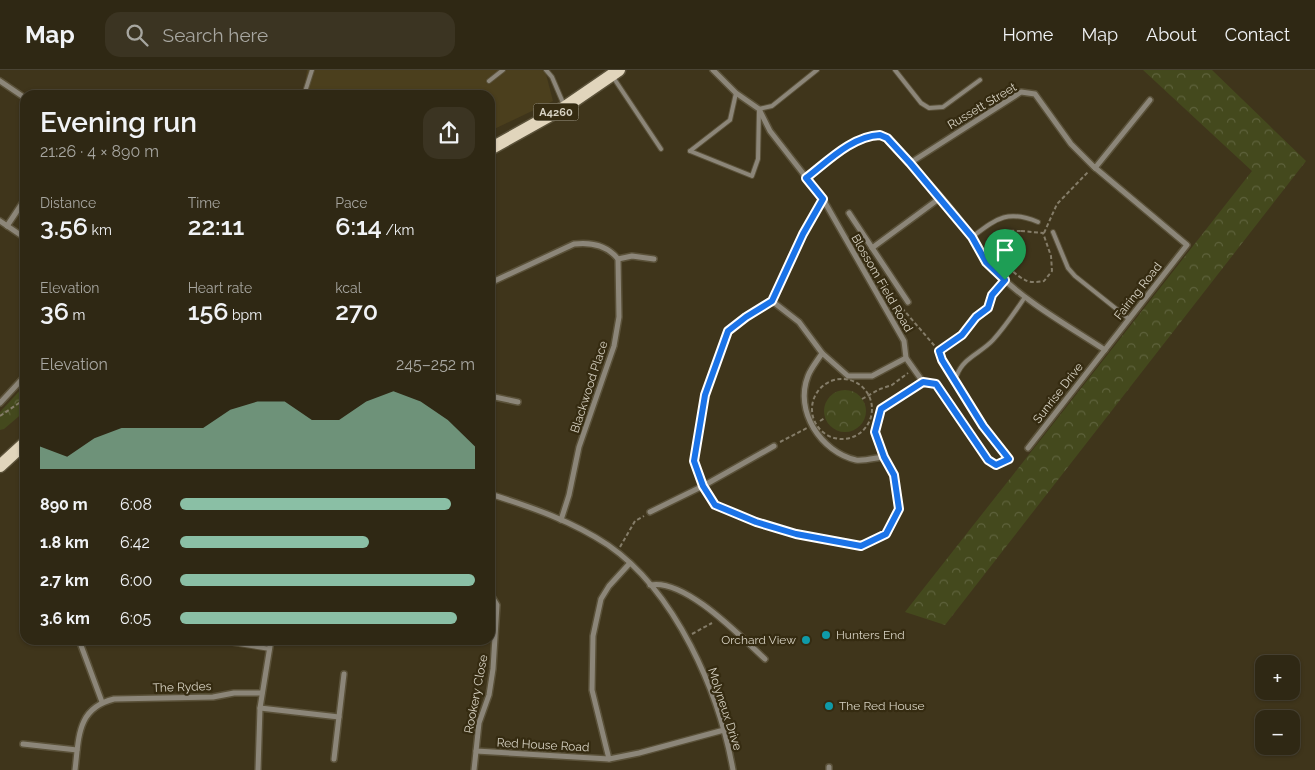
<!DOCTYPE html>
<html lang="en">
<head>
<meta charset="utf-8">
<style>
  body { margin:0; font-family:Raleway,sans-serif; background:#3b3422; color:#f1f3f6; height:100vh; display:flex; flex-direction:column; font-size:19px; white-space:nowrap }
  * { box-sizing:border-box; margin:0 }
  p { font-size:16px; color:#a7a6a0 }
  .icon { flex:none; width:28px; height:28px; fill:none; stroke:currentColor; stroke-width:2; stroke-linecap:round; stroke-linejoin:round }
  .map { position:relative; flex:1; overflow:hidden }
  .side { position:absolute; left:20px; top:20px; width:475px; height:555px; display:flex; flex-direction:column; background:#2f2814; border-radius:15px; box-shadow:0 1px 4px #0004,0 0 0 1px #4a4434 }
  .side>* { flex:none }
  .buttons { position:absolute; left:1255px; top:585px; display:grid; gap:10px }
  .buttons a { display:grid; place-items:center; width:45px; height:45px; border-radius:10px; background:#2f2814; box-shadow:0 1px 4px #0004,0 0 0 1px #4a4434; font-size:25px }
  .pin { position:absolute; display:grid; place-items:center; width:42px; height:42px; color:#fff; margin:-51px -21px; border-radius:50% 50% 50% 0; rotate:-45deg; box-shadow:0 0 5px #0007 }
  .pin .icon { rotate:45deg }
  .round { display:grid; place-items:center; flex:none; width:52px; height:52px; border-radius:15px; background:#3b3422 }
  .overview { display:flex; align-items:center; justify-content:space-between; height:85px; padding:0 20px }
  h1 { font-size:28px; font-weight:600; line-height:38px }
  .stats { display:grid; grid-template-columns:repeat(3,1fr); gap:8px; height:85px; padding:5px 20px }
  .stats div { display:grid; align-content:center }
  .stats b { font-size:25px; font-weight:600 }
  .stats small { font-size:14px; font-weight:400 }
  .stats p { font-size:14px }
  .chart { height:140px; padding:10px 20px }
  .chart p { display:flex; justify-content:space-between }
  .chart svg { width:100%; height:90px; margin-top:5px; fill:#8abfa5; opacity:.7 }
  ul { padding:0 20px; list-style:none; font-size:16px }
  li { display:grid; grid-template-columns:80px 60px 1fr; align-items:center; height:38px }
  li i { height:12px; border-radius:6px; background:#8abfa5 }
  header { display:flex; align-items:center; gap:30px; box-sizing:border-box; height:70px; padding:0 25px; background:#2f2814; border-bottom:1px solid #4a4434 }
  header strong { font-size:24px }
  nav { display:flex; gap:28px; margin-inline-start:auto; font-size:18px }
  .search { width:350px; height:45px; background:#3b3422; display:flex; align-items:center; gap:12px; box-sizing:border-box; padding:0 18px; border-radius:15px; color:#a7a6a0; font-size:19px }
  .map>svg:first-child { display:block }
  .built { fill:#4b3f1d }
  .forest { fill:url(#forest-crowns) }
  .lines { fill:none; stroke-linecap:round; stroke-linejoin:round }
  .lane-casing { stroke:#5a5139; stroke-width:6 }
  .street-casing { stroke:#5a5139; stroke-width:8 }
  .primary-casing { stroke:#5a5139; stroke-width:15 }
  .path { stroke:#857d69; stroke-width:2; stroke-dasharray:4 2.5; stroke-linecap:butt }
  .lane { stroke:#8c8679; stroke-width:4 }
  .street { stroke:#8c8679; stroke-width:5 }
  .primary { stroke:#e1d5bc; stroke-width:12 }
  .route-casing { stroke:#fff; stroke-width:10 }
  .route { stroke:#1a73e8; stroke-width:6 }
  .culture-dot { fill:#0f9aa8; stroke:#352b11; stroke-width:2 }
  .labels { text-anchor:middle; stroke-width:4.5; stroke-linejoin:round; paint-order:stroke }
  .shield { fill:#352b11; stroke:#a6a08e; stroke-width:1 }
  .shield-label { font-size:11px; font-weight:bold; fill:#d7d2c3 }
  .street-label { font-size:12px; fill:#d7d2c3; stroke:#352b11 }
  .poi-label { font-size:12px; fill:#d7d2c3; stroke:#352b11; text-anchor:start }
</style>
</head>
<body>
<header>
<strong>Map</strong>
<div class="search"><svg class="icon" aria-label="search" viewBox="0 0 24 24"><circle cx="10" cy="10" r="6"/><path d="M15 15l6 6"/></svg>Search here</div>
<nav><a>Home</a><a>Map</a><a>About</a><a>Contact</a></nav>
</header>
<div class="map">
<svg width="1315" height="700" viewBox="0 0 1315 700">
  <defs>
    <pattern id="forest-crowns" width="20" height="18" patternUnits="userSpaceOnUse" patternTransform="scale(1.25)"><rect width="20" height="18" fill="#44491d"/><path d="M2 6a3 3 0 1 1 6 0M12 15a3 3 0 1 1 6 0" fill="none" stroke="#5e623c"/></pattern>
  </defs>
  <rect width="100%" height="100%" fill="#3f351b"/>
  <polygon class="built" points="307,0 545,0 553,31 490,61 490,25 303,25"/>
  <g class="forest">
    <polygon points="1143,0 1212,0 1306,91 945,555 905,542 1252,101"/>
    <polygon points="25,315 25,341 4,359 0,360 0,342"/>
    <circle cx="845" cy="341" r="21"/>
  </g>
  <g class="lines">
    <defs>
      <g id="lane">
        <polyline points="546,0 552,7 564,35"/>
        <polyline points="895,0 921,33 929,38 943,37 980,10"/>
        <polyline points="613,7 661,79"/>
        <polyline points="489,11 503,0"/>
        <polyline points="304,25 312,0"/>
        <polyline points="690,81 752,106 758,89 759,39 772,36 817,0"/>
        <polyline points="690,81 730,50 736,23"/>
        <polyline points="1053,162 1068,198 1075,206 1129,249"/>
        <path d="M972 167C996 149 1007 139 1038 152"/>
        <path d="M957 305C963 288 981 283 993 270 1005 257 1015 242 1025 227"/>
        <polyline points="213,570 270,579"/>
      </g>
      <g id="street">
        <polyline points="713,0 736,23 759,39 770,61 823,129 803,163 772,231 746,247 728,261 705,325 694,391 703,416 715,435 756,452 796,464 861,476 886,464 899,439 894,405 883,387"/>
        <polyline points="0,11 25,28"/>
        <polyline points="910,93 1021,22 1035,24 1071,74 1093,96 1187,175 1028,378"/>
        <polyline points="1095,98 1150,30"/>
        <path d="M806 108C826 94 862 58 887 68 916 100 948 132 972 167 979 178 984 190 993 199 1025 232 1067 255 1105 280"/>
        <polyline points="823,129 904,271 906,288 923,312 936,314 988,390 996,395"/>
        <polyline points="849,143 908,232"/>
        <polyline points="0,151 25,168"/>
        <polyline points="7,156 25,129"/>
        <polyline points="872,178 940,128"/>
        <polyline points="618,189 632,186 654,189"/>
        <path d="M490 213 574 174C591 172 607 175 618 189L619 247 614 276 579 377 569 425 561 450"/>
        <polyline points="772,231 799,252 822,283"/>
        <path d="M906 288 872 306H848L822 283C818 290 811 298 808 306 794 341 821 382 856 390 864 391 875 388 883 387L875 362 881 339 923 312"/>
        <polyline points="490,326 518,332"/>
        <polyline points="0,333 25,306"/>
        <path d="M490 424C531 437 572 451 608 475 676 522 719 622 733 700"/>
        <polyline points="650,442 703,416 774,376"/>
        <polyline points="630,493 609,516 601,529 593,566 592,620 609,689 639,683 724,660"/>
        <path d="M650 515C685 508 740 566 765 589"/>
        <polyline points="79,570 102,632"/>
        <polyline points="260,638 339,647"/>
        <polyline points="23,674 77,680"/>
        <polyline points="476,681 609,689"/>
        <polyline points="334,689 344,604"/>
        <path d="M75 700C79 667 77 638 114 629L213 627 234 623H262"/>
        <polyline points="258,700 260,638 271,570"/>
        <polyline points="474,700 479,653 489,625 493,599 497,535 490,523"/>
        <polyline points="829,700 829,697"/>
      </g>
      <g id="primary">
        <polyline points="490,79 565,37 619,0"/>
        <polyline points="0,396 25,373"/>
      </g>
    </defs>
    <use href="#lane" class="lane-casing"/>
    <use href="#street" class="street-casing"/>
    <use href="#primary" class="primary-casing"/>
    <g class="path">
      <path d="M1021 161 1043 163 1051 186 1052 201 1044 211C1038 212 1030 213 1025 210 1012 204 981 173 1005 162 1009 160 1016 161 1021 161Z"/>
      <polyline points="1044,163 1057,134 1088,102"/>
      <polyline points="902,238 939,281 950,304"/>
      <polyline points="939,281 962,265 976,247 988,238 993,225 999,217"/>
      <circle cx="842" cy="339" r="30"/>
      <polyline points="955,312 983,356 1009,389 1003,392"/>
      <polyline points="862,329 880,319 892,315 908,303"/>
      <polyline points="0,346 25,329"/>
      <polyline points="820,351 825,348"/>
      <polyline points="780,372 807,358"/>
      <polyline points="620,477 635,451 644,446"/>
      <polyline points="692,564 712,553"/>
    </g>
    <use href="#lane" class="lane"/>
    <use href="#street" class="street"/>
    <use href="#primary" class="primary"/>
  </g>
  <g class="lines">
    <defs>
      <path id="route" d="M880 65 887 68 910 93 972 167 986 192 1005 210 992 225 988 238 976 247 962 265 939 281 942 290 983 356 1009 389 996 395 988 390 936 314 923 312 881 339 875 362 884 387 894 405 899 439 886 464 861 476 796 464 756 452 715 435 703 416 694 391 705 325 728 261 746 247 772 231 803 164 823 129 806 108C827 92 852 66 880 65Z"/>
    </defs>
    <use href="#route" class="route-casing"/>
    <use href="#route" class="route"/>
  </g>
  <g class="culture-dot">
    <circle cx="826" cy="565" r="5"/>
    <circle cx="806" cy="570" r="5"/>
    <circle cx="829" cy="636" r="5"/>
  </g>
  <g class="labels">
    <rect class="shield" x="533.5" y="33.5" width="45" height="17" rx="4"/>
    <g class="shield-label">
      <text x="556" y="46">A4260</text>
    </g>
    <g class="street-label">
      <text transform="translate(982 36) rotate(-31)" y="4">Russett Street</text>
      <text transform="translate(882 213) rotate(60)" y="4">Blossom Field Road</text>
      <text transform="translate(1138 221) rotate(-52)" y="4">Fairing Road</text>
      <text transform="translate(589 317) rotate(-72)" y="4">Blackwood Place</text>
      <text transform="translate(1058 323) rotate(-52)" y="4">Sunrise Drive</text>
      <text transform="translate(182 617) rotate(-2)" y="4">The Rydes</text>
      <text transform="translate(476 624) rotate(-79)" y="4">Rookery Close</text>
      <text transform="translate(725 639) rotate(72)" y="4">Molyneux Drive</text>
      <text transform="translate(543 675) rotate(3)" y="4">Red House Road</text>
    </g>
    <g class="poi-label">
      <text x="836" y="569">Hunters End</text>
      <text x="796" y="574" text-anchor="end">Orchard View</text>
      <text x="839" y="640">The Red House</text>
    </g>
  </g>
</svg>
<div class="buttons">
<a>+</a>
<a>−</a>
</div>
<div class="pin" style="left:1005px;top:210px;background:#1e9e55"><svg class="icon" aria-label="arrive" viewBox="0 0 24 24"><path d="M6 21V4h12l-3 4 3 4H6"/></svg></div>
<section class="side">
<div class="overview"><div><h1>Evening run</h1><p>21:26 · 4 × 890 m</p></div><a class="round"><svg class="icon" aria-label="share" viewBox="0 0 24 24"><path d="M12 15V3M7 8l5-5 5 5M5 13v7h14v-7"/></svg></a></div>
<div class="stats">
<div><p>Distance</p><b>3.56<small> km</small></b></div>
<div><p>Time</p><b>22:11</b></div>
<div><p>Pace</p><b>6:14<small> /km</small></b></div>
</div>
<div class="stats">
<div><p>Elevation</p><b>36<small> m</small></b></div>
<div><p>Heart rate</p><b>156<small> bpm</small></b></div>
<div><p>kcal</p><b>270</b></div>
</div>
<div class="chart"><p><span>Elevation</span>245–252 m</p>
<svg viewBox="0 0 160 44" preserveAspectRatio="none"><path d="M0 44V33L10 38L20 29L30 24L40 24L50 24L60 24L70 15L80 11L90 11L100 20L110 20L120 11L130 6L140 11L150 20L160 33V44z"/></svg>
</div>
<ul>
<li><b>890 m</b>6:08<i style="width:92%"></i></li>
<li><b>1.8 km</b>6:42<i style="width:64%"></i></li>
<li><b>2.7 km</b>6:00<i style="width:100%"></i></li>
<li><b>3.6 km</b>6:05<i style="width:94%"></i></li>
</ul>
</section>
</div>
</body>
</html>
